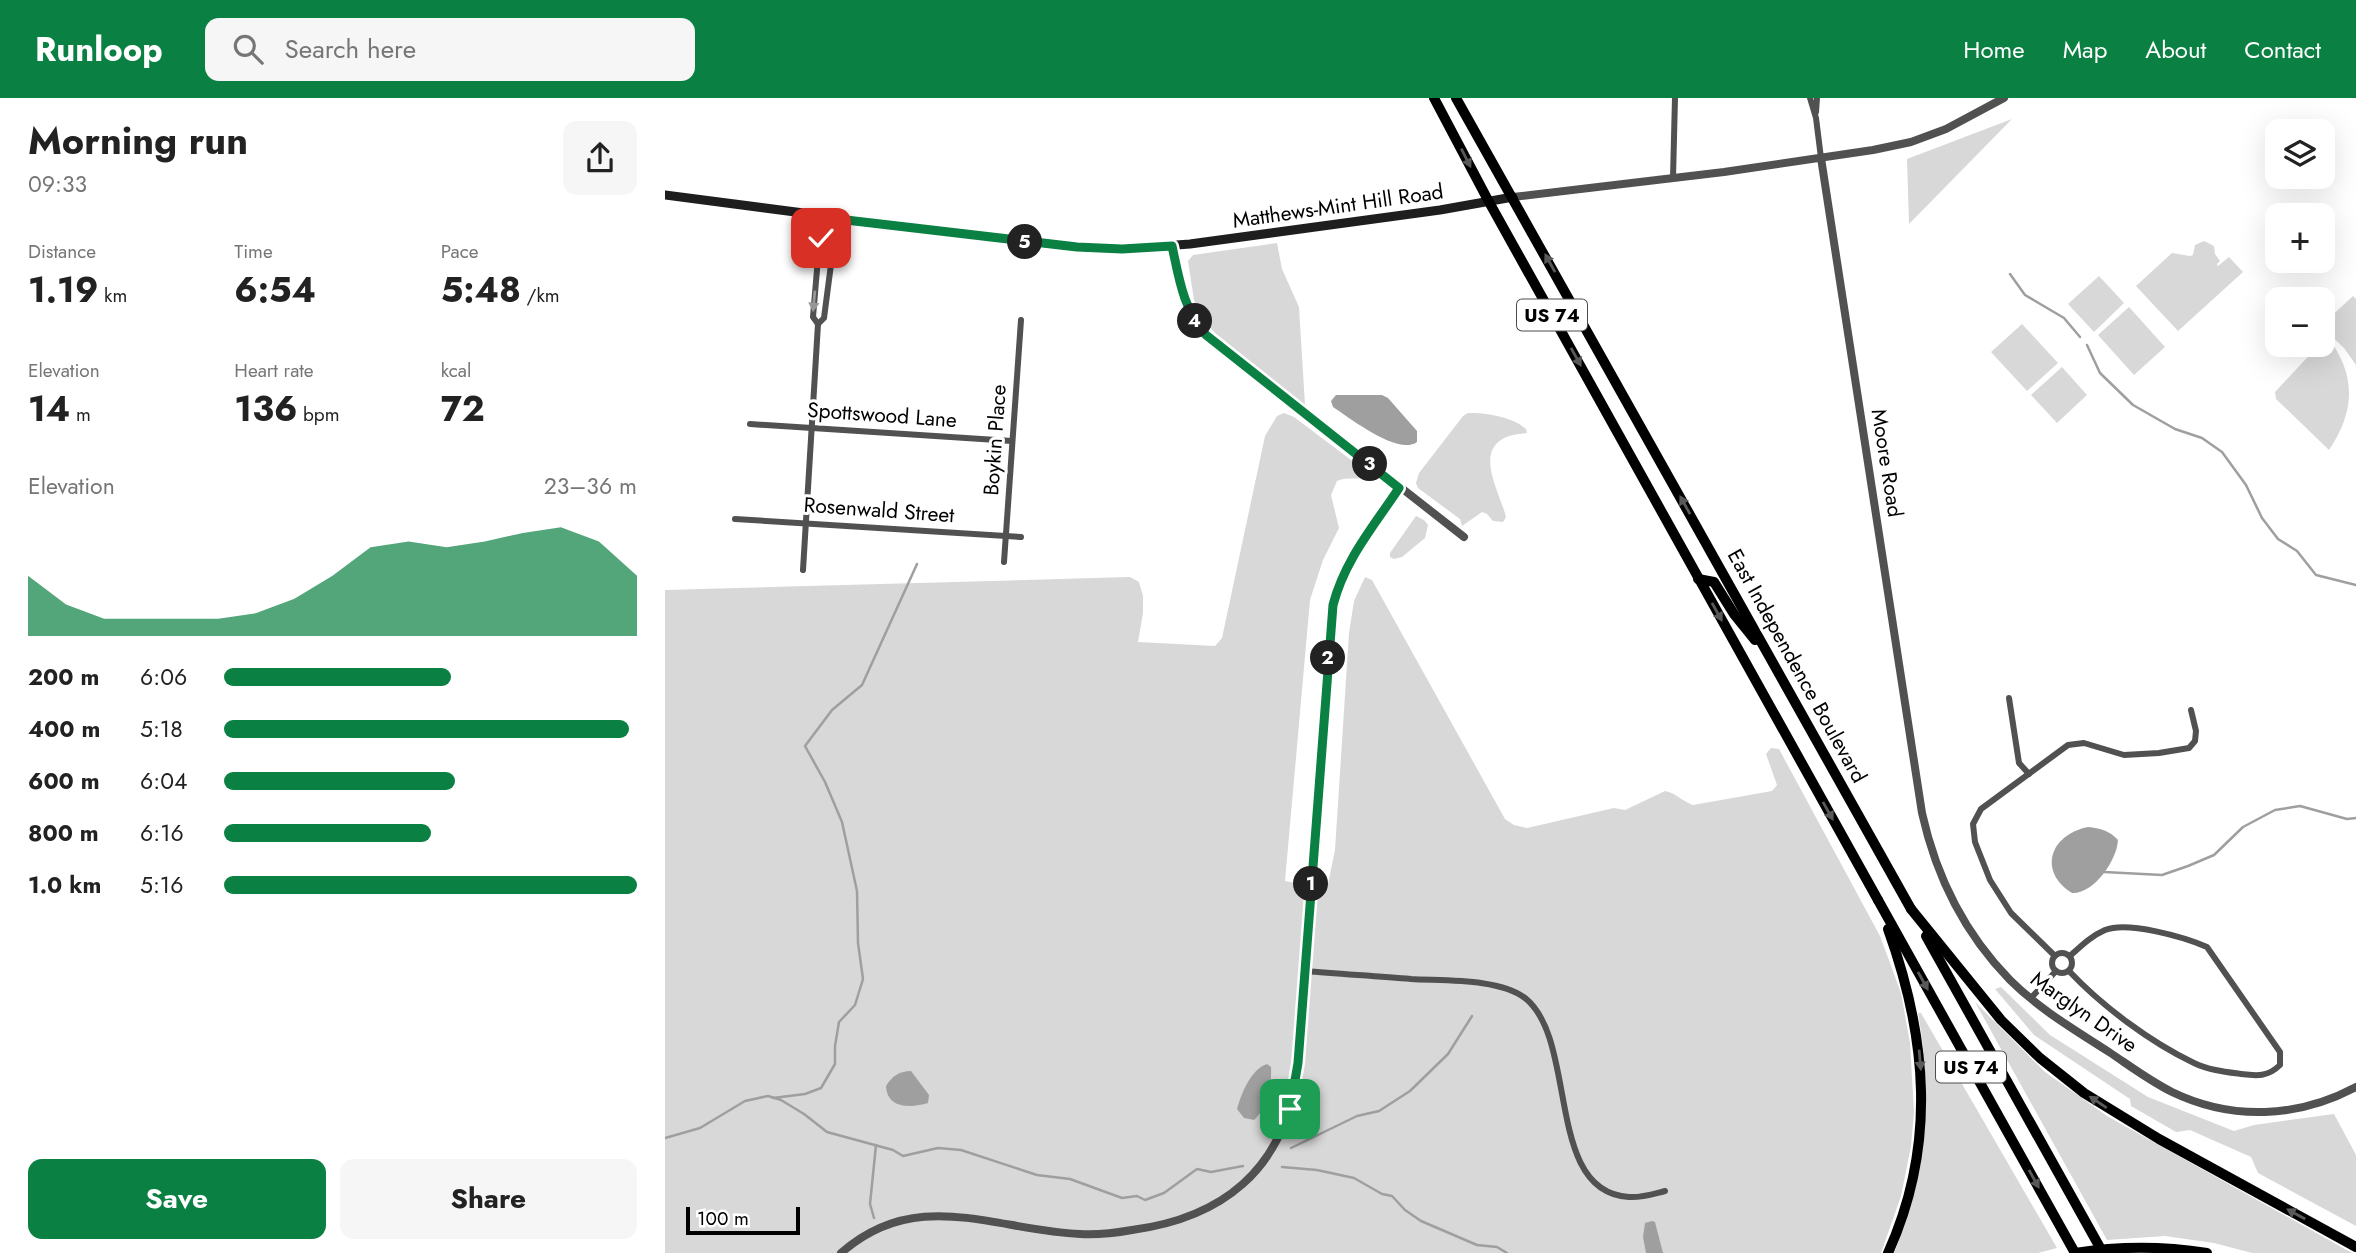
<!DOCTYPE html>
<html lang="en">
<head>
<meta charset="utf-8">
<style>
  body { margin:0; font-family:Jost,sans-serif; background:#f6f6f6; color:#222; height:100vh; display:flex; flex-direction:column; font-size:26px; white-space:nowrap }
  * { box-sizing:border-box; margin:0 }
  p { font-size:23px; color:#767676 }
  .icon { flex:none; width:38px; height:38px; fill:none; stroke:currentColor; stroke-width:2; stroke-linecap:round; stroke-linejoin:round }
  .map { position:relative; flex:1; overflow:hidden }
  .side { display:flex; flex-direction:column; background:#fff; width:665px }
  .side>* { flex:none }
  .tools { position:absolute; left:1600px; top:21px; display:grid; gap:14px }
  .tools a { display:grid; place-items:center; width:70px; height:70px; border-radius:14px; background:#fff; box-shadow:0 7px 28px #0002; font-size:35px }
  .scale { position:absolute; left:21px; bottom:18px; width:114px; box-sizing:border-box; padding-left:7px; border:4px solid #000; border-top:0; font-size:19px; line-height:24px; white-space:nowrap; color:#000; -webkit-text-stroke:5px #fff; paint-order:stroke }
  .pin { position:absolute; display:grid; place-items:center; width:60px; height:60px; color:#fff; margin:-30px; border-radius:14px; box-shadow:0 4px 10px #0006 }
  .km { position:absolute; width:35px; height:35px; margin:-18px; border-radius:50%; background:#222; color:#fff; font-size:19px; line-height:35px; text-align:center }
  .round { display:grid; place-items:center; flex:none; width:74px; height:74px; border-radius:14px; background:#f6f6f6 }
  .headline { display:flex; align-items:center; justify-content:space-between; height:119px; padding:0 28px }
  h1 { font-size:38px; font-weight:700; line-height:52px }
  .figures { display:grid; grid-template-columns:repeat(3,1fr); gap:10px; height:119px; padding:7px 28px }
  .figures div { display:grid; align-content:center }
  .figures b { font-size:35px; font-weight:700 }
  .figures small { font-size:19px; font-weight:400 }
  .figures p { font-size:19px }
  .chart { height:196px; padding:14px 28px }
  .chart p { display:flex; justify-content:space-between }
  .chart svg { width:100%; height:126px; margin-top:7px; fill:#0b8043; opacity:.7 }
  .action { display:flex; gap:14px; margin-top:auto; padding:14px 28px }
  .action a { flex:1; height:80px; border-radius:14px; background:#0b8043; color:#fff; font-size:28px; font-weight:700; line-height:80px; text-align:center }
  .action a+a { background:#f6f6f6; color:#222 }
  ul { padding:0 28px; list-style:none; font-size:23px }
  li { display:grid; grid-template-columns:112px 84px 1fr; align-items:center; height:52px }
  li i { height:18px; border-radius:9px; background:#0b8043 }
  header { display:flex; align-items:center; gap:42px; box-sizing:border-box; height:98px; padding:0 35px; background:#0b8043; color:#fff }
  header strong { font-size:33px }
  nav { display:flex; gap:38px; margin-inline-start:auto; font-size:24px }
  .search { width:490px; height:63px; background:#f6f6f6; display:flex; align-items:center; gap:18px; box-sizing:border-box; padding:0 24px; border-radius:14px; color:#767676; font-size:26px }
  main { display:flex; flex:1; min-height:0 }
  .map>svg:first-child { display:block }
  .green { fill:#d8d8d8 }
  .water { fill:#9f9f9f }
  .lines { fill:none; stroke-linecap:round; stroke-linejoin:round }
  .stream { stroke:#9f9f9f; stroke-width:2.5 }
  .minor { stroke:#515151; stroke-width:6 }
  .tertiary { stroke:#515151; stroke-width:8 }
  .secondary { stroke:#1e1e1e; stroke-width:9 }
  .trunk { stroke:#000; stroke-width:10 }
  .motorway { stroke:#000; stroke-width:10 }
  .oneway { fill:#595959 }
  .oneway2 { fill:#979797 }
  .route-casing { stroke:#fff; stroke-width:14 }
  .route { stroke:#0b8043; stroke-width:9 }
  .labels { text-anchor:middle; stroke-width:6; stroke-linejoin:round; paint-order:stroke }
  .shield { fill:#fff; stroke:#4c4c4c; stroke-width:2 }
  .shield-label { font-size:19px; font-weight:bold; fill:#000 }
  .street-label { font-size:21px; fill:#000; stroke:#fff }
</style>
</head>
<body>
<header>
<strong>Runloop</strong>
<div class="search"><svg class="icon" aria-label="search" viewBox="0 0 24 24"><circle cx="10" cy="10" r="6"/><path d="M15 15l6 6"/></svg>Search here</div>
<nav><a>Home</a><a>Map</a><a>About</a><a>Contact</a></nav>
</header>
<main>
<section class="side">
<div class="headline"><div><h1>Morning run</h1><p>09:33</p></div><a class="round"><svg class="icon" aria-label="share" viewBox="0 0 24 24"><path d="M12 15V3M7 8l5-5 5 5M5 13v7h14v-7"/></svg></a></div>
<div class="figures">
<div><p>Distance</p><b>1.19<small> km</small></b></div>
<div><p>Time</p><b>6:54</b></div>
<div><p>Pace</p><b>5:48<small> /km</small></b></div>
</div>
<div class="figures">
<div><p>Elevation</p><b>14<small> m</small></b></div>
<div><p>Heart rate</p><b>136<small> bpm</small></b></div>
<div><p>kcal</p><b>72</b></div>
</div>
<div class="chart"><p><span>Elevation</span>23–36 m</p>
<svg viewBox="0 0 160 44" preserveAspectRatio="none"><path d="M0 44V23L10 33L20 38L30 38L40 38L50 38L60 36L70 31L80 23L90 13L100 11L110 13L120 11L130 8L140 6L150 11L160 23V44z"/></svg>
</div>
<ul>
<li><b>200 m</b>6:06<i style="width:55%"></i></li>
<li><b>400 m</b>5:18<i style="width:98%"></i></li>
<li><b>600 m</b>6:04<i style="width:56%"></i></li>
<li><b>800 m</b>6:16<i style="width:50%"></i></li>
<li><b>1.0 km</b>5:16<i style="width:100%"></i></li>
</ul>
<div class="action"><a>Save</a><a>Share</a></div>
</section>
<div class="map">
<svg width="1691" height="1155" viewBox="0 0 1691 1155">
  <rect width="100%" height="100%" fill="#fff"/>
  <g class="green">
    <polygon points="1347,21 1244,126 1242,61"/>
    <polygon points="1539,143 1549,148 1550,156 1555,163 1552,166 1553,168 1564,159 1578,174 1513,233 1471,188 1507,155 1525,158 1528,157 1530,147"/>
    <polygon points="612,145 617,171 634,209 640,307 550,235 536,219 529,202 523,163 528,157"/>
    <polygon points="1434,178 1459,205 1429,234 1403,206"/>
    <polygon points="1688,198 1691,201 1691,267 1679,250 1658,230 1659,225"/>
    <polygon points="1464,209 1500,249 1469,277 1433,237"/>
    <polygon points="1357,226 1393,265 1362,293 1326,254"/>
    <path d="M1662 238C1691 276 1691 312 1664 352L1611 301 1610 294 1654 247H1657Z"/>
    <polygon points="1397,269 1422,297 1392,325 1366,297"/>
    <path d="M619 315 629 319 706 377C696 383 683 378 672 383L666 397 674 430 658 462 645 502 620 783 662 791 670 752 684 535 689 503 700 479 707 482 840 721 849 727 862 730 949 710 960 712 1000 693C1011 695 1018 704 1028 707L1107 693 1112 687 1101 656 1106 650 1114 651 1215 838 1236 895 1245 945 1249 1014 1246 1048 1236 1098 1216 1155H0V492L465 479 474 484 478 498V515L473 544 550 548 557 540 600 338 612 318Z"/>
    <path d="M803 315C819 314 849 319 861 331L862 335C856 336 850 336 844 338 807 351 835 394 841 419L838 424 828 423 822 416 817 414 797 428 795 421 753 390 751 385 754 375 798 318Z"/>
    <polygon points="751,418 759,422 763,427 760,440 737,459 729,461 725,459 725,455"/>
    <polygon points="1336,889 1385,937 1483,999 1569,1033 1589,1027 1669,1016 1691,1057 1691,1128 1593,1075 1586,1059 1525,1032 1511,1034 1466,1008 1465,1001 1369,937 1330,891"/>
    <polygon points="1310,904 1380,974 1442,1018 1687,1155 1587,1155 1549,1145 1500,1138 1442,1142"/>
    <path d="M1253 915H1256L1392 1150 1373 1155H1229C1262 1079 1268 996 1253 915Z"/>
  </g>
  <g class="water">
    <path d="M671 297H717L723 300 752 333V344C733 358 685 320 668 309L666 303Z"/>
    <path d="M1423 729C1435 730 1445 733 1453 742 1452 762 1429 796 1407 795 1373 774 1384 737 1423 729Z"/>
    <path d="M602 966 606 969C607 987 602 1010 589 1022L579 1020 572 1011C576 996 586 971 602 966Z"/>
    <path d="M246 973 264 997 263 1005C246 1010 222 1011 221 988 227 978 235 973 246 973Z"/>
    <polygon points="987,1123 990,1124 998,1155 981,1155 978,1139 980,1125"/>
  </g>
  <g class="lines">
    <g class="stream">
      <polyline points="1345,176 1360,197 1399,220 1415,239"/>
      <polyline points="1422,247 1435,275 1468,307 1510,331 1537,340 1557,354 1581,387 1597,420 1613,441 1632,453 1651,477 1691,487"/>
      <polyline points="1439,774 1497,777 1523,768 1549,757 1578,729 1610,712 1635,708 1682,721 1691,720"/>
      <polyline points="108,1000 140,996 156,990 170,966 170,948 174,924 190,907 198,881 193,845 192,793 177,724 160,684 140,648 167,612 197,587 252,466"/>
      <polyline points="0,1040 35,1030 80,1003 103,998 116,1002 139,1016 162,1034 228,1052 238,1058 273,1050 296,1052 372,1077 405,1081 457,1100 472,1098 480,1102 499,1095 532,1071 546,1074 578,1068"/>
      <polyline points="626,1050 692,1018 714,1013 745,993 783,956 807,918"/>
      <polyline points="617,1069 652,1072 689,1080 717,1096 727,1098 740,1112 756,1123 812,1147 832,1149 842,1155"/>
      <polyline points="209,1120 205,1106 211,1047"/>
    </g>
    <g class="minor">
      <polyline points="1145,0 1151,20 1156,60"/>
      <polyline points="1151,14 1152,0"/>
      <polyline points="1008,80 1010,0"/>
      <polyline points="153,226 159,220 168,151 169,141 163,132"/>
      <polyline points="85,326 347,343"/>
      <polyline points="70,421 356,439"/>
      <polyline points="339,464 356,222"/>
      <path d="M138 472 153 226 148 219 154 148C157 136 163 134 164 120"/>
      <polyline points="1344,600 1354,665 1364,676"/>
      <circle cx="1397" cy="865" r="10"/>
      <polyline points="1390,858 1346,815 1325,782 1310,744 1308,726 1316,711 1403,647 1419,645 1459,657 1494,655 1524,650 1530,643 1531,633 1526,612"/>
      <path d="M640 873C675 876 711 878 746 881 778 883 834 880 860 900 914 943 879 1094 964 1099 976 1100 988 1096 1000 1093"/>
      <path d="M1404 873C1437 908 1485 944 1529 965 1543 972 1561 974 1576 976 1592 978 1603 979 1615 967V954L1542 849C1519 839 1463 823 1440 832 1426 838 1416 848 1405 858"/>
      <polyline points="1366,900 1391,873"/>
    </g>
    <g class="tertiary">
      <path d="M1156 60 1257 715C1271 778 1300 836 1345 882 1374 911 1410 932 1444 954 1465 968 1485 983 1507 994 1567 1023 1633 1020 1691 989"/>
      <polyline points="848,99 1059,74 1208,52 1246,44 1281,31 1339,0"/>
      <path d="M507 148C514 180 518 212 541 237L799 439"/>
      <path d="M176 1155C252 1088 328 1132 415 1136 432 1137 450 1135 467 1132 557 1120 618 1072 631 979L668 507C679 462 708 427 734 390"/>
    </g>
    <polyline class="secondary" points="0,97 376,146 457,151 525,146 775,112 848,99"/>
    <g class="trunk">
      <polyline points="769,0 824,104 1213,802"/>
      <polyline points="791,0 1246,811"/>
      <polyline points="1033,481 1049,484 1069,516 1090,542"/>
    </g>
    <g class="motorway">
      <polyline points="1213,802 1410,1155"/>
      <polyline points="1246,811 1336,922 1375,960 1419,995 1494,1041 1691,1149"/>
      <polyline points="1261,838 1438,1155"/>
      <path d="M1223 1155C1272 1047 1262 939 1223 831"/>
      <path d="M1410 1155C1454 1148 1498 1148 1542 1155"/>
    </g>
  </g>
  <defs><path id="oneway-solid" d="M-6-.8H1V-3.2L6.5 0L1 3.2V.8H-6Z" transform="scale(1.75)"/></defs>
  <g class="oneway">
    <use href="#oneway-solid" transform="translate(801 60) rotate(63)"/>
    <use href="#oneway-solid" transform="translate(885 165) rotate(-119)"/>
    <use href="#oneway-solid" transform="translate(911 259) rotate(61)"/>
    <use href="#oneway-solid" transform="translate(1020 407) rotate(-119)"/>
    <use href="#oneway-solid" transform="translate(1052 514) rotate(61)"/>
    <use href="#oneway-solid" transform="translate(1163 713) rotate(61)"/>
    <use href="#oneway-solid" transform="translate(1258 883) rotate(61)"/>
    <use href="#oneway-solid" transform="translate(1255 962) rotate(85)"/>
    <use href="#oneway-solid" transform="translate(1433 1004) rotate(-146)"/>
    <use href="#oneway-solid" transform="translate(1369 1081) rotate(61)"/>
    <use href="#oneway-solid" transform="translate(1631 1116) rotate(-151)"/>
  </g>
  <use class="oneway2" href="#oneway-solid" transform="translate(149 203) rotate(95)"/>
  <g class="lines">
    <defs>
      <path id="route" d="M156 140 163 132 164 120 412 149 457 151 507 148C514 180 518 211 541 237L734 390C709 428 680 461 668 507L633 965 625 1011"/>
    </defs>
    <use href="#route" class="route-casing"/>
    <use href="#route" class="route"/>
  </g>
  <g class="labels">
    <g class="shield">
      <rect x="852" y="201.5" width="70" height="31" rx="5"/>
      <rect x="1271" y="953.5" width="70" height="31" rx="5"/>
    </g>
    <g class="shield-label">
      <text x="887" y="224">US 74</text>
      <text x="1306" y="976">US 74</text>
    </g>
    <g class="street-label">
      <text transform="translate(673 108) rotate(-8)" y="7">Matthews-Mint Hill Road</text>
      <text transform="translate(217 317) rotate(4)" y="7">Spottswood Lane</text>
      <text transform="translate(330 342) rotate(-86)" y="7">Boykin Place</text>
      <text transform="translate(1222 365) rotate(81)" y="7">Moore Road</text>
      <text transform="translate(214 412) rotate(4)" y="7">Rosenwald Street</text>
      <text transform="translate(1132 568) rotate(61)" y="7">East Independence Boulevard</text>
      <text transform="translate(1419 914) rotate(35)" y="7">Marglyn Drive</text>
    </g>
  </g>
</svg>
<div class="tools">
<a><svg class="icon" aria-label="layers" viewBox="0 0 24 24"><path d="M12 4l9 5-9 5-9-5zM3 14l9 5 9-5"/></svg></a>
<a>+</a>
<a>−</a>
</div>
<div class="scale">100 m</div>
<div class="pin" style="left:625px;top:1011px;background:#1e9e55"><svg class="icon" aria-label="arrive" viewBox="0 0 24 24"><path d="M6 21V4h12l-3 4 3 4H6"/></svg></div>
<div class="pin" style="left:156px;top:140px;background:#d93025"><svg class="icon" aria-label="check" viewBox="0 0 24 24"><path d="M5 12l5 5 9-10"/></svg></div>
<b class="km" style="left:646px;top:786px">1</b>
<b class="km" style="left:663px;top:560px">2</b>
<b class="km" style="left:705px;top:366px">3</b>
<b class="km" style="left:530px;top:223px">4</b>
<b class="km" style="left:360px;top:144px">5</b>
</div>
</main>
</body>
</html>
